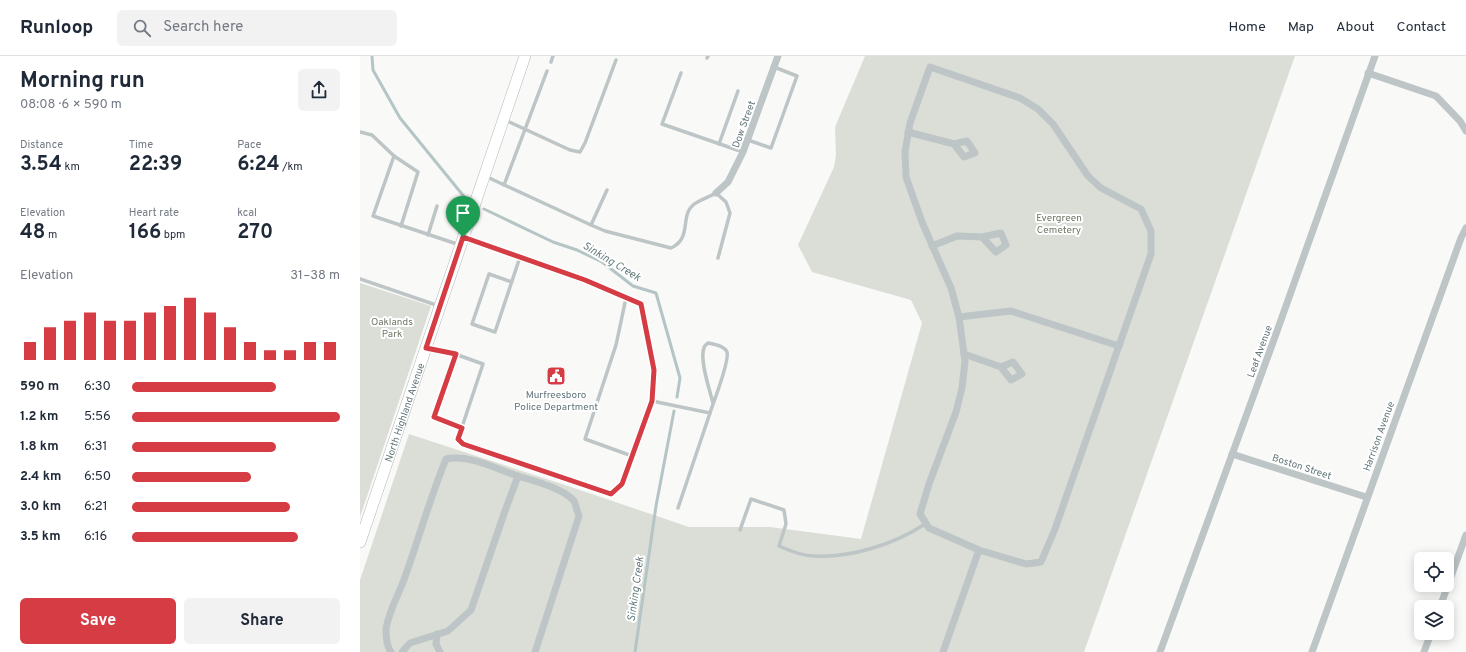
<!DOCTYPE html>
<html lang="en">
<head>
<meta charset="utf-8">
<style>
  body { margin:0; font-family:Overpass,sans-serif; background:#f2f2f3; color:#1f2937; height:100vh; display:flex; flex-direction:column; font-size:15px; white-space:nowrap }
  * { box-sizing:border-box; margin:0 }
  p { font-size:13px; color:#747a83 }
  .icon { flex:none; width:22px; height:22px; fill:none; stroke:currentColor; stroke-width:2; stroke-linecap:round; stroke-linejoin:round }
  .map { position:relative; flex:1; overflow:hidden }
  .panel { display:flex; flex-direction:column; background:#fff; width:360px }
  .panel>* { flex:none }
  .tools { position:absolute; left:1054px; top:496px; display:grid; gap:8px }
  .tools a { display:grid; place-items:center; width:40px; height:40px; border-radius:6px; background:#fff; box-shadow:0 2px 10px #0003; font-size:20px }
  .pin { position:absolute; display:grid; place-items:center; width:34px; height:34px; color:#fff; margin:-41px -17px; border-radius:50% 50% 50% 0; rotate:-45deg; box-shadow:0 0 4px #0007 }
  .pin .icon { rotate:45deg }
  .round { display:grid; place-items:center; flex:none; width:42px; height:42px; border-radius:6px; background:#f2f2f3 }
  .overview { display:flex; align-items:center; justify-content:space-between; height:68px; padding:0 20px }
  h1 { font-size:22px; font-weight:700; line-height:30px }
  .stats { display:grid; grid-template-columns:repeat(3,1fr); gap:6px; height:68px; padding:4px 20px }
  .stats div { display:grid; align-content:center }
  .stats b { font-size:20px; font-weight:700 }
  .stats small { font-size:11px; font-weight:400 }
  .stats p { font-size:11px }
  .chart { height:112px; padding:8px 20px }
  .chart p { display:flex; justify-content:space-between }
  .chart svg { width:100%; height:72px; margin-top:4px; stroke:#d53c44; stroke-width:6 }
  .action { display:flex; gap:8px; margin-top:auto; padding:8px 20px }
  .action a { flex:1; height:46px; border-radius:6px; background:#d53c44; color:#fff; font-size:16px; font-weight:700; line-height:46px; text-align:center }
  .action a+a { background:#f2f2f3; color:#1f2937 }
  ul { padding:0 20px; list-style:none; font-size:13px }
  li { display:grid; grid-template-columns:64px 48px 1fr; align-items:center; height:30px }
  li i { height:10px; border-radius:5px; background:#d53c44 }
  header { display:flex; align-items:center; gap:24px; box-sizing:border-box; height:56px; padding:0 20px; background:#fff; border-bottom:1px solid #e0e1e3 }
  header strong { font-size:19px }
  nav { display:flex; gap:22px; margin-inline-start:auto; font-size:14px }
  .search { width:280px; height:36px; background:#f2f2f3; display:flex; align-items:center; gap:10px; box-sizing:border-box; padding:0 14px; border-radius:6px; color:#747a83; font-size:15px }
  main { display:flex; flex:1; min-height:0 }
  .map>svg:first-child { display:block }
  .green { fill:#dbded7 }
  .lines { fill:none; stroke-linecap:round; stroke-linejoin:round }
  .stream { stroke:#b5c5c5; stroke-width:3 }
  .secondary-casing { stroke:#b1b9bb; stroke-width:12 }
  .lane { stroke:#bec5c6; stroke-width:3.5 }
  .street { stroke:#bec5c6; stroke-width:7 }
  .secondary { stroke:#fff; stroke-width:11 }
  .route-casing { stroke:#fff; stroke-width:8 }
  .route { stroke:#d53c44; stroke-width:5 }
  .labels { text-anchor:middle; stroke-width:4; stroke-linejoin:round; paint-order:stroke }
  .street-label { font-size:10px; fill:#62767a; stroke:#fff }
  .park-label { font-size:10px; fill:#6e7865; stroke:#fff }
  .poi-label { font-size:10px; fill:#62767a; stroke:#fff }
  .water-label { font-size:11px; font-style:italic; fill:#617979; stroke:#fff }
</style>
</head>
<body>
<header>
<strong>Runloop</strong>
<div class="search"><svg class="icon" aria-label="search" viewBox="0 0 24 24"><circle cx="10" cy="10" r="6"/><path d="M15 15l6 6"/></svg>Search here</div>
<nav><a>Home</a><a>Map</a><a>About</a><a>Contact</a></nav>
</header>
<main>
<section class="panel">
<div class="overview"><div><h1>Morning run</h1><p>08:08 · 6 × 590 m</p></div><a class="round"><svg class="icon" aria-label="share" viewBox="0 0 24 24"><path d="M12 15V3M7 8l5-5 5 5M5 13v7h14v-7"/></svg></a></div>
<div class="stats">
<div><p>Distance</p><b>3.54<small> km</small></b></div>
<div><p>Time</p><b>22:39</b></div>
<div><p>Pace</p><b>6:24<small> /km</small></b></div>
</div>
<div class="stats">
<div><p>Elevation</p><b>48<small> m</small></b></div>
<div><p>Heart rate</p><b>166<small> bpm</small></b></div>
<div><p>kcal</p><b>270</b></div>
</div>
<div class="chart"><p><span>Elevation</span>31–38 m</p>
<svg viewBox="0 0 160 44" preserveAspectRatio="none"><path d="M5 44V33M15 44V24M25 44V20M35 44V15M45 44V20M55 44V20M65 44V15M75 44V11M85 44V6M95 44V15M105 44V24M115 44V33M125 44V38M135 44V38M145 44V33M155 44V33"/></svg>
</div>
<ul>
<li><b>590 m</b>6:30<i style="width:69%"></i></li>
<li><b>1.2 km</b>5:56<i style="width:100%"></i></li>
<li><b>1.8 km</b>6:31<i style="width:69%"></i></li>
<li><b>2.4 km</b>6:50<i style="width:57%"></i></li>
<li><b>3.0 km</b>6:21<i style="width:76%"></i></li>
<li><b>3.5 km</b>6:16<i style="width:80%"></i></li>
</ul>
<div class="action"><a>Save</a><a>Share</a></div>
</section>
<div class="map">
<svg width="1106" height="596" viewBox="0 0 1106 596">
  <rect width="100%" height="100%" fill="#f9f9f8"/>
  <g class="green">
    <polygon points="505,0 935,0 724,596 0,596 0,524 49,378 208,430 329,471 410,471 501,483 562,267 551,244 452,216 438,189 474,111 476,99 475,71"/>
    <polygon points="0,227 71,250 0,461"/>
  </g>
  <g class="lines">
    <g class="stream">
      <polyline points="12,0 13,14 40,62 106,143"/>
      <polyline points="124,153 193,186 217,194 242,206 273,230 296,237 320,322 317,341"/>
      <polyline points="275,596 296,450 314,355"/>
    </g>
    <defs>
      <g id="secondary">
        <path id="s1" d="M0 486 165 0"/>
      </g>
    </defs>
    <use href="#secondary" class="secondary-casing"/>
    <g class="lane">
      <polyline points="347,2 348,0"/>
      <polyline points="191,6 193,0"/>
      <polyline points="321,17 302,68 383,96"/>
      <polyline points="145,64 210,94 220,96 225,87 256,4"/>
      <polyline points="0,76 12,79 34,100 58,116 41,170"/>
      <polyline points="388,84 411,92 437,20 414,11"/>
      <polyline points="359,88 378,35"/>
      <polyline points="34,100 13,160 100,189"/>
      <polyline points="125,120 231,169 247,134"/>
      <polyline points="144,129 187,15"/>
      <path d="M231 169 245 175 311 192C332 183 320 160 333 149 339 144 349 141 356 137L366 146 370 157 358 202"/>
      <polyline points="68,179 77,150"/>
      <polyline points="0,223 79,250"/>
      <polyline points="152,226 129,218 112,268 135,276 160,201"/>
      <polyline points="266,242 256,289 225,383 272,400"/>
      <polyline points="67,292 95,298 123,308 98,383 103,388 251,438 262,428 292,345 294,314 281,248 225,224 105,182"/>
      <polyline points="95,298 74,361 102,372"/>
      <polyline points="292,345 350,357"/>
      <path d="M318 452 350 357C353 347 370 305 367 296 365 290 354 288 348 287 346 289 344 290 344 292 339 303 350 335 353 347"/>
      <path d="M380 474 391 443 424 454 426 468 419 490C430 495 442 500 454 500 491 502 535 488 565 468"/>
    </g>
    <g class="street">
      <polygon points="570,11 660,42 678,53 693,68 728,120 741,132 781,153 791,175 791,198 695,473 681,506 666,508 619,494 569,472 560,458 569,428 596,356 602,332 605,305 599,261 591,232 562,166 546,121 545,96 550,67"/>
      <polyline points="1008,17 1076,40 1100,65 1106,75"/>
      <polyline points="548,76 594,88 607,85 615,97 604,101 594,88"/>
      <polyline points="356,137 368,126 383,96 418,0"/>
      <polyline points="572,190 597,180 622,181 641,177 646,189 636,196 622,181"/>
      <polyline points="599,261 651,255 759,290"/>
      <polyline points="604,298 641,311 653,306 662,318 651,324 641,311"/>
      <polyline points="872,398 1006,441"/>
      <polyline points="1080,551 1106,479"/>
      <polyline points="77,578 76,588 80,596"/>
      <path d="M31 596C27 591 26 579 26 573 29 554 39 538 45 521 59 482 70 442 86 403 110 398 136 413 158 420"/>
      <path d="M42 596 50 587 88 575 111 554 145 455 158 420C174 425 203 432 214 445 216 449 217 456 219 460L175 596"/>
      <polyline points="583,596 619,494"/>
      <polyline points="800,596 916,278 1015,0"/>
      <polyline points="952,596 1101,182 1106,172"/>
      <polyline points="1064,596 1071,577"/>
    </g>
    <use href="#secondary" class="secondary"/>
  </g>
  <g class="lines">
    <defs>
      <polygon id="route" points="103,181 225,224 281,248 294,314 292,345 262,428 251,438 103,388 98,383 102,372 74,361 96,298 66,292"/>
    </defs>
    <use href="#route" class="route-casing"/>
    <use href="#route" class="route"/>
  </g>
  <defs>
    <symbol id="civic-square" viewBox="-11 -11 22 22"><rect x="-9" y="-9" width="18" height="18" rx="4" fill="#d53c44" stroke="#fff"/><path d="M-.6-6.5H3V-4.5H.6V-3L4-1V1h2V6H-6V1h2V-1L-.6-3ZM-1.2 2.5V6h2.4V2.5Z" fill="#fff"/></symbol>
  </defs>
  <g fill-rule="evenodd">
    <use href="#civic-square" x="185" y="309" width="22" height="22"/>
  </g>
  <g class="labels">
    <g class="street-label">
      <text transform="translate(383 68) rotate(-70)" y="4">Dow Street</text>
      <text transform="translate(899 295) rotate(-70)" y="4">Leaf Avenue</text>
      <text dy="4" stroke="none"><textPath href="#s1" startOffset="137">North Highland Avenue</textPath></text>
      <text transform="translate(1018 380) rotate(-70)" y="4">Harrison Avenue</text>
      <text transform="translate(942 410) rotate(18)" y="4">Boston Street</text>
    </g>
    <g class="park-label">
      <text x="699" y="165">Evergreen<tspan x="699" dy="12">Cemetery</tspan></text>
      <text x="32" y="269">Oaklands<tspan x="32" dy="12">Park</tspan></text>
    </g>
    <g class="poi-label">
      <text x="196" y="342">Murfreesboro<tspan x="196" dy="12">Police Department</tspan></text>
    </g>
    <g class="water-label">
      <text transform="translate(252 205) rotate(31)" y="4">Sinking Creek</text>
      <text transform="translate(275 533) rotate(-82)" y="4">Sinking Creek</text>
    </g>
  </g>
</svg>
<div class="tools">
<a><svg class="icon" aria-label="locate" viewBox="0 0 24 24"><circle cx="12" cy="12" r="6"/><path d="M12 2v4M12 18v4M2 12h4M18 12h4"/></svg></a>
<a><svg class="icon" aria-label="layers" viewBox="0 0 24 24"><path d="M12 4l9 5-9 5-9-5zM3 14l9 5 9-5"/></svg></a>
</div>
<div class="pin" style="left:103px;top:181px;background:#1e9e55"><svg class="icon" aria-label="arrive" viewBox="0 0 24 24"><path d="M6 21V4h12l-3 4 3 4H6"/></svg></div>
</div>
</main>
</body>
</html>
